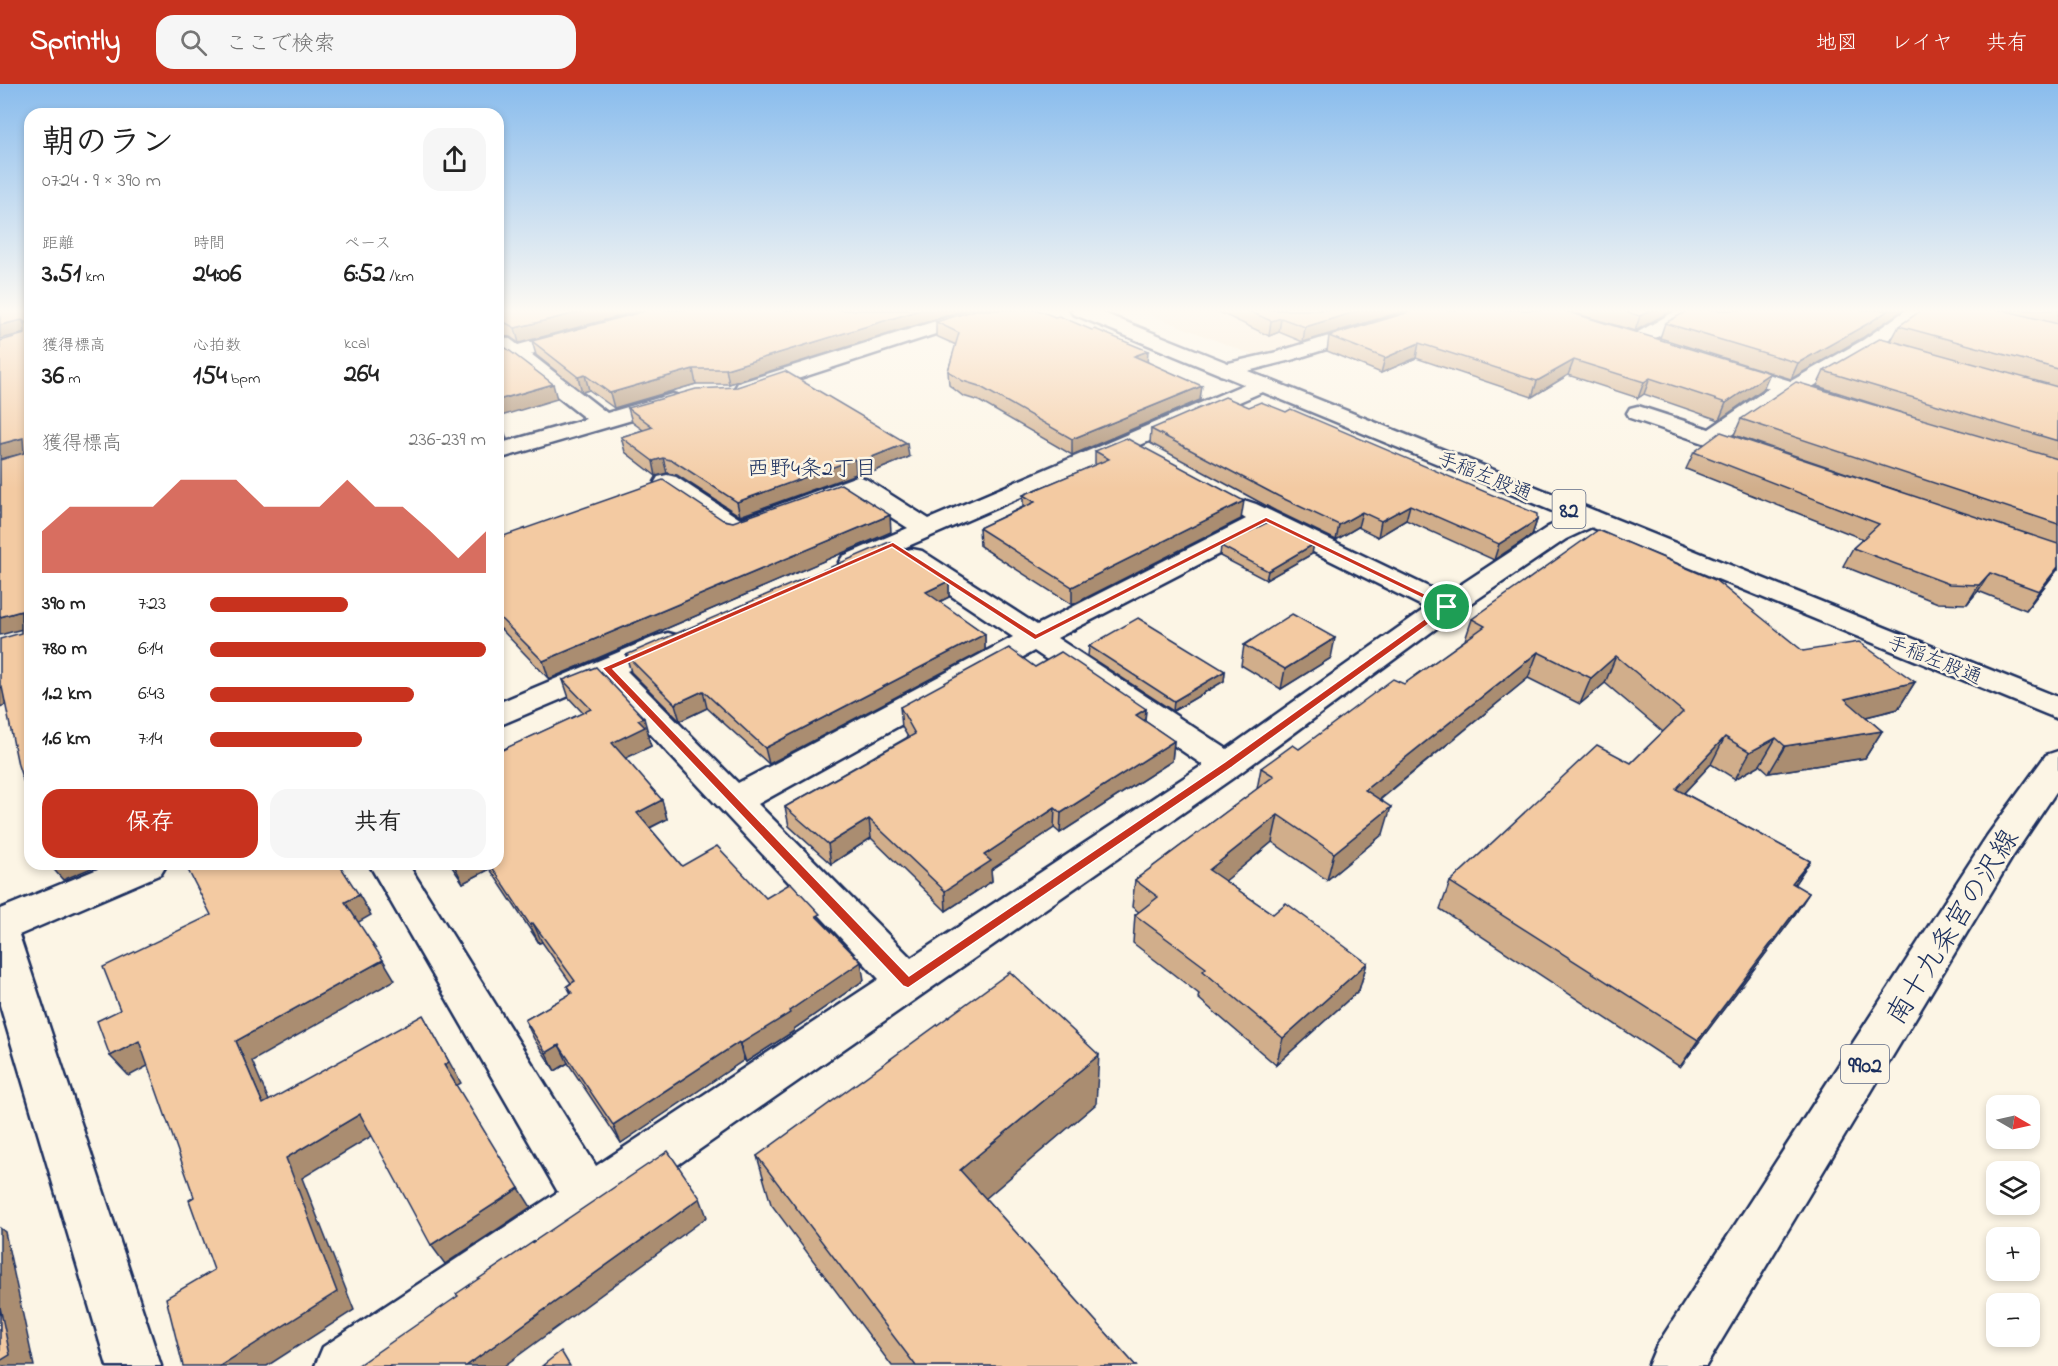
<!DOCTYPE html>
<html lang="ja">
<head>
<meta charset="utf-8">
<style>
  body { margin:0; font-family:"Indie Flower","Klee One",sans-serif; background:#f6f6f6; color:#222; height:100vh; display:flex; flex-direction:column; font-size:22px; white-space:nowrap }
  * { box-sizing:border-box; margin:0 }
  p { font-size:20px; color:#767676 }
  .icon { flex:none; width:33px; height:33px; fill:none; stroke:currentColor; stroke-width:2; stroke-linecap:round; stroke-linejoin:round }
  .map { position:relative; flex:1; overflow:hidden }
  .sheet { position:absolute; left:24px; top:24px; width:480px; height:762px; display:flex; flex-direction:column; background:#fff; border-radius:18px; box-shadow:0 3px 9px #0003 }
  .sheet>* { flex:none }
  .needle { width:39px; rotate:99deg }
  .controls { position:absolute; left:1986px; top:1011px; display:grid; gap:12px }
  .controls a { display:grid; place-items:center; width:54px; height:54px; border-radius:12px; background:#fff; box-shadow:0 3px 9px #0003; font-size:30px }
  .pin { position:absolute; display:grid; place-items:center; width:51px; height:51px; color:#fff; margin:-26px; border:3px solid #fff; border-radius:50%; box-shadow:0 2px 6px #0007 }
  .round { display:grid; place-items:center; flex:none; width:63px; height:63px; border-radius:18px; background:#f6f6f6 }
  .headline { display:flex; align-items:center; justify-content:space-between; height:102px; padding:0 18px }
  h1 { font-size:33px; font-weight:700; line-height:45px }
  .metrics { display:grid; grid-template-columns:repeat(3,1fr); gap:9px; height:102px; padding:6px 18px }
  .metrics div { display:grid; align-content:center }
  .metrics b { font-size:26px; font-weight:700 }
  .metrics small { font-size:16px; font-weight:400 }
  .metrics p { font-size:16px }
  .chart { height:168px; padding:12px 18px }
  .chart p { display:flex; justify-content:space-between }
  .chart svg { width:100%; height:108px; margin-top:6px; fill:#c8321e; opacity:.7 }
  .action { display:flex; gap:12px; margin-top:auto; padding:12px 18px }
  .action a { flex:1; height:69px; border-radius:18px; background:#c8321e; color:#fff; font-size:24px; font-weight:700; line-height:69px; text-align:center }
  .action a+a { background:#f6f6f6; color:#222 }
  ul { padding:0 18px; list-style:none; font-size:20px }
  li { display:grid; grid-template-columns:96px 72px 1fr; align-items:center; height:45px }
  li i { height:15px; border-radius:8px; background:#c8321e }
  header { display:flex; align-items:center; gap:36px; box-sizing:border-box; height:84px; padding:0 30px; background:#c8321e; color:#fff }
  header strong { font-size:28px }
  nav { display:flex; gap:33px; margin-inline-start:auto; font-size:21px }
  .search { width:420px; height:54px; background:#f6f6f6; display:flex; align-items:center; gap:15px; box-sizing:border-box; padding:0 21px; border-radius:18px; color:#767676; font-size:22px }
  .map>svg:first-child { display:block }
  .built { fill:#f9e8d1 }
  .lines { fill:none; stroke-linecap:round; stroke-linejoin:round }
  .minor-casing { stroke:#1b2f5e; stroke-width:5 }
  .major-casing { stroke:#1b2f5e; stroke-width:5 }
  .minor { fill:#fcf5e5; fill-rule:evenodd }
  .major { fill:#fcf5e5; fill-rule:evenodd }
  .wall { fill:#d1ae8b; stroke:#1b2f5e; stroke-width:1.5 }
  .shaded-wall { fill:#aa8d71; stroke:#1b2f5e; stroke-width:1.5 }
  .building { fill:#f3caa2; stroke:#1b2f5e; stroke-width:1.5 }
  .route { fill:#c8321e; stroke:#fff; stroke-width:1.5; fill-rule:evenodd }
  .labels { text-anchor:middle; stroke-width:5; stroke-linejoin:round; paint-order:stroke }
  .far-street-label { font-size:20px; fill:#1b2f5e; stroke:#fcf5e5 }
  .far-neighbourhood-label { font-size:22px; fill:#1b2f5e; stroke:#fcf5e5 }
  .shield { fill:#fcf5e5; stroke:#5e6a86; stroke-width:1.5 }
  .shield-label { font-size:22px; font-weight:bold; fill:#1b2f5e }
  .near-street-label { font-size:28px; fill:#1b2f5e; stroke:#fcf5e5 }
</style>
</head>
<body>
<header>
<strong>Sprintly</strong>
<div class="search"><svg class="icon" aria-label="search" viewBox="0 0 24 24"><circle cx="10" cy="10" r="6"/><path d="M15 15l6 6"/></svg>ここで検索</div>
<nav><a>地図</a><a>レイヤ</a><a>共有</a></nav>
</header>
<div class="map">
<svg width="2058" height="1282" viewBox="0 0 2058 1282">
  <rect width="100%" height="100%" fill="#fcf5e5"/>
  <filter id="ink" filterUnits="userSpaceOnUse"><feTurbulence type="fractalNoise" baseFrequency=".0167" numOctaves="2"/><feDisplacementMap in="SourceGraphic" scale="12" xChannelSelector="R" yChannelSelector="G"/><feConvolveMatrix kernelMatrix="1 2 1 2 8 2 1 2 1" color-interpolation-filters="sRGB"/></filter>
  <g filter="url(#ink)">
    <polygon class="built" points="1139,226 1420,226 1258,273"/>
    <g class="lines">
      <defs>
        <g id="minor">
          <polygon points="971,226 1000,226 997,230 754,309 746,311 738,309 735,304 738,299"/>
          <polygon points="1413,226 1442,226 1439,230 1291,276 1228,292 1220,291 1217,286 1220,281 1277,268"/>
          <polygon points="1677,226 1700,226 1697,230 1645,260 1631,260 1628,256 1631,252"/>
          <polygon points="1906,226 1928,226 1877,264 1812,303 1838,311 1841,316 1838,321 1830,323 1788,310 1730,352 1764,364 1768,369 1764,374 1756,376 1748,374 1630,334 1627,329 1630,324 1638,322 1709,345 1769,304 1717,287 1713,283 1717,279 1724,277 1791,297 1863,256"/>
          <polygon points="577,245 584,247 587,251 584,255 531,270 607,329 672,310 680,312 683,317 680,322 498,375 498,360 586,335 511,276 498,279 498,254 510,255 518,261"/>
          <polygon points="1261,293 1269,295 1272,300 1269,305 853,486 843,484 839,478 843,472 908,444 855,410 737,453 728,451 658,403 655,398 658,393 667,391 676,393 740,435 857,392 866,395 929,435"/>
          <path d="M1247 417 1256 420 1445 511 1548 443 1580 428 1589 426 1598 428 1602 434 1598 440 1566 455 1457 529 1240 689 389 1282H315L323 1263 558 1108 369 780H408L596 1082 879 895 602 598 498 642V619L657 552 668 549 679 552 683 558 679 564 627 587 738 699 1013 553 902 479 898 473 902 467 912 465 922 467 1037 541 1246 435 1238 430 1234 425 1238 420ZM1267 445 1426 524 1227 665 1057 554ZM1034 567 1203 681 911 874 758 720Z"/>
          <polygon points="110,780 167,780 161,790 19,851 161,1282 107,1282 0,921 0,825"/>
        </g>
        <g id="major">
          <polygon points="1070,226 1096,226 2058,613 2058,635 1073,230"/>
          <polygon points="2058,667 2058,705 2013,772 1706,1282 1648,1282 1656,1263 1987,752 2046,671"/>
        </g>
      </defs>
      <use href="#minor" class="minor-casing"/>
      <use href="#major" class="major-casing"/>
      <use href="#minor" class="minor"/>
      <use href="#major" class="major"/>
    </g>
    <g class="wall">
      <polygon points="498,226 643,226 519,259 510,253 498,252"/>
      <polygon points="965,226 729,300 696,300 614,324 589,306 582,308 536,271 532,257"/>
      <polygon points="1215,226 1407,226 1303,258 1279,248 1269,252"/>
      <polygon points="1416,226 1763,305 1719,336 1644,310 1638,314 1568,291 1532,313 1416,274 1381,289 1327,267 1329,252"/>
      <polygon points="1564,226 1673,226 1635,247"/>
      <polygon points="1922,226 2058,226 2058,485 2026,526 1978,507 1967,520 1938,519 1843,482 1853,464 1863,455 1686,385 1694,368 1902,408 1734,351 1741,335 1924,336 1817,302 1824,287 1891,257 1899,242"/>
      <polygon points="936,238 1148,278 1200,316 1072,371 979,317 963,312 949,301 948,287 956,261 936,252"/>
      <polygon points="1665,239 1862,254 1791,295 1660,254"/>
      <polygon points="628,324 909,373 863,392 856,390 740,432 677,391 667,389 656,392 625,368 621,353 643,346 632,338"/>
      <polygon points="1151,345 1537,436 1532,451 1494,476 1406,436 1378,453 1358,443 1336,456 1276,427 1150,359"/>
      <polygon points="1095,367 1241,435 1072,521 980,462 979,444 1023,423 1023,411 1095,381"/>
      <polygon points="723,436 733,438 891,448 549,595 501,545 498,546 498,454"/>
      <polygon points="1221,462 1312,470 1266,496 1220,472"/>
      <polygon points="949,497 949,513 939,518 985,550 985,566 769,680 707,624 680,637 631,588 626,571"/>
      <polygon points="1472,535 1803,567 1915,598 1898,625 1866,633 1882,647 1865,674 1769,689 1760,681 1735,695 1711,680 1684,709 1810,777 1794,801 1809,809 1791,836 1680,983 1440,825 1450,798 1631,679 1663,648 1605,599 1580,620 1528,594 1380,716 1383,750 1327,796 1272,758 1225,797 1273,830 1367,879 1359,906 1276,981 1198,914 1199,910 1133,859 1135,831 1139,828 1132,823 1135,796 1257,705 1261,684 1299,665 1404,600 1465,556"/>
      <polygon points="1244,561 1331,574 1281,605 1241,581"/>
      <polygon points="1089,562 1225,587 1224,597 1173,627 1088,572"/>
      <polygon points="1035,583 1146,625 1145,637 1174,657 1172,677 1060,749 1054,744 991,786 992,797 946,827 871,754 831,780 789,742 785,723 908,653 902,643 900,623"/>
      <polygon points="563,596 649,652 648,653 651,662 625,674 662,716 667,735 650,744 682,782 821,837 864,896 794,945 794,947 746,978 744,976 621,1059 568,979 555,987 534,955 525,936 571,910 567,902 571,899 542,858 539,859 490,785 463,799 450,780 498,780 500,667 583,629 569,614"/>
      <polygon points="1096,1020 985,1114 1136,1282 892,1282 771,1120 757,1072"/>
    </g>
    <g class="shaded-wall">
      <polygon points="588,226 643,226 519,259 515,244"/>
      <polygon points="920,226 965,226 729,300 726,285"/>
      <polygon points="1361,226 1407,226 1303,258 1305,243"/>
      <polygon points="1651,226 1673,226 1635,247 1640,232"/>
      <polygon points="1889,226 1903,226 1862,254 1791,295 1798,279"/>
      <polygon points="1281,234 1279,248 1269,252 1271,237"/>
      <polygon points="22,236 29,248 0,255 0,241"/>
      <polygon points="1419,259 1416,274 1381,289 1385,274"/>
      <polygon points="1148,267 1147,281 1134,272"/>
      <polygon points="1574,276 1568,291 1532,313 1537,297"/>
      <polygon points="693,285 696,300 614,324 610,309"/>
      <polygon points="1770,289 1763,305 1719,336 1726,319"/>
      <polygon points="585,291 589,306 582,308 578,293"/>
      <polygon points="1650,294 1644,310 1638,314 1644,298"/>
      <polygon points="553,300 557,315 498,333 498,316"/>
      <polygon points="1202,302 1200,316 1072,371 1072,355"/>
      <polygon points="502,340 507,355 498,358 498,341"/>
      <polygon points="23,354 30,368 0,375 0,360"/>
      <polygon points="907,359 909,373 863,392 862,377"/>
      <polygon points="663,374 667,389 656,392 653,377"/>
      <polygon points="855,375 856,390 740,432 737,418"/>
      <polygon points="1244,417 1241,435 1072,521 1072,503"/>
      <polygon points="1410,421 1406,436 1378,453 1381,437"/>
      <polygon points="1362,428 1358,443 1336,456 1339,441"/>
      <polygon points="890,431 891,448 549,595 543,577"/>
      <polygon points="1537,436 1532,451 1494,476 1499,460"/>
      <polygon points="1314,460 1312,470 1266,496 1268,487"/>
      <polygon points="2058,483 2058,485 2026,526 2039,507"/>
      <polygon points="1990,489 1978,507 1967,520 1979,501"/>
      <polygon points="949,497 949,513 927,524 926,508"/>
      <polygon points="21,527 30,543 0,551 0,533"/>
      <polygon points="985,550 985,566 769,680 765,664"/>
      <polygon points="1335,554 1331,574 1281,605 1285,585"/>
      <polygon points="1538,568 1528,594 1357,734 1365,706"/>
      <polygon points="1616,572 1605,599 1580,620 1591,594"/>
      <polygon points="1225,587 1224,597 1173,627 1174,617"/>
      <polygon points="1915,598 1898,625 1829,642 1845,615"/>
      <polygon points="0,603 2,603 13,618 0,623"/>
      <polygon points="703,607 707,624 680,637 675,620"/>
      <polygon points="1146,625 1144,644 1136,631"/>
      <polygon points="644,634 649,652 648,653 651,662 618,678 612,659 638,636"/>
      <polygon points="1882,647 1865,674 1769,689 1785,662"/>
      <polygon points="1725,653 1711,680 1662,732 1676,705"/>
      <polygon points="1776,654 1760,681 1735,695 1750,668"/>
      <polygon points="1174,657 1172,677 1060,749 1061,729"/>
      <polygon points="662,716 667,735 643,747 637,729"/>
      <polygon points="1391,723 1383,750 1327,796 1334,769"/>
      <polygon points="1055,724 1054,744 991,786 992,797 946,827 945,807 984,771"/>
      <polygon points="1278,731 1272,758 1205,814 1209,786"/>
      <polygon points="869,735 871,754 831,780 828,760"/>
      <polygon points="1810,777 1792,804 1792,799"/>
      <polygon points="51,780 101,780 63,796 50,781"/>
      <polygon points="455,780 488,780 490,785 463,799 454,781"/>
      <polygon points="1809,809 1791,836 1680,983 1698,956"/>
      <polygon points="359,811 371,831 357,839 345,818"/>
      <polygon points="533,839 542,858 539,859 530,841"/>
      <polygon points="383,876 395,896 252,977 279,1040 263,1020 236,957"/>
      <polygon points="861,878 864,896 794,945 794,947 746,978 740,960"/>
      <polygon points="1367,879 1359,906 1276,981 1283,954"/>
      <polygon points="423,931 461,999 456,1002 444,981"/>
      <polygon points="139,957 157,977 129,992 110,972"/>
      <polygon points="739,958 744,976 621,1059 613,1041"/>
      <polygon points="559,961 568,979 555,987 546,969"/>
      <polygon points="1099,971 1096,1020 964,1133 960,1086"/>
      <polygon points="360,1030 375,1050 302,1094 354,1226 267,1282 220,1282 286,1074"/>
      <polygon points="519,1104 531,1123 445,1180 431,1161"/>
      <polygon points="700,1114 707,1133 504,1282 466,1282"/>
      <polygon points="0,1144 5,1148 34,1282 0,1282"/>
    </g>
    <g class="building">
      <polygon points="0,226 30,226 30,718 18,681 2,603 0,603 0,555 21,549 21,527 0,533 0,376 24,369 23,354 0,360 0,257 25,250 25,238 22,236 0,241"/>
      <polygon points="498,226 588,226 515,244 506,239 498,238"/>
      <polygon points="649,226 920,226 726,285 693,285 610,309 585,291 578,293 532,257"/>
      <polygon points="975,226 1038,226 1055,233 1059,232 1092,246 1095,245 1148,267 1134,272 1202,302 1072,355 979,302 963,297 948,287 959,249 936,238"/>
      <polygon points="1247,226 1361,226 1305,243 1281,234 1271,237"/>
      <polygon points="1416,226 1562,226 1770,289 1726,319 1650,294 1644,298 1574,276 1537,297 1419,259 1385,274 1329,252"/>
      <polygon points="1619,226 1651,226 1640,232"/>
      <polygon points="1689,226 1889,226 1869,239 1798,279 1665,239"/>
      <polygon points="1922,226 2003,226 2058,240 2058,285 1899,242"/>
      <polygon points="1881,254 2058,303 2058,357 1824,287"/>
      <polygon points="506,264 553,300 498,316 498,265"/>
      <polygon points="785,287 907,359 862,377 855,375 737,418 674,377 663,374 653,377 621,353 653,343 628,324 696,305 737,303"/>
      <polygon points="1796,298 2058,375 2058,440 1741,335"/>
      <polygon points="1225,313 1249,323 1261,318 1286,328 1291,325 1537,430 1537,436 1499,460 1410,421 1381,437 1362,428 1339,441 1278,412 1151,345"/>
      <polygon points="1721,348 2058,460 2058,483 2039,507 1990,489 1979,501 1949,500 1853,464 1879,440 1694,368"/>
      <polygon points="1126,354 1244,417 1072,503 979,444 1035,418 1023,411 1109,375 1095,367"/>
      <polygon points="663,396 723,436 733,438 841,400 890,431 543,577 498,532 498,454"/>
      <polygon points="1268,438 1314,460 1268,487 1221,462"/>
      <polygon points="1598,446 1715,496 1803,567 1859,558 1915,598 1845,615 1882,647 1785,662 1776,654 1750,668 1725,653 1676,705 1810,777 1792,799 1809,809 1698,956 1450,798 1597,661 1631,679 1683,628 1616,572 1591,594 1538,568 1365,706 1391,723 1334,769 1278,731 1209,786 1273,830 1286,819 1367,879 1283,954 1203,887 1206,884 1135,831 1158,813 1135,796 1274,692 1261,684 1293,661 1299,665 1393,595 1404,600 1485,542 1472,535"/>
      <polygon points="889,458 949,497 926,508 985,550 765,664 703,607 675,620 626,571"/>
      <polygon points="1292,530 1335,554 1285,585 1244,561"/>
      <polygon points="1138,534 1225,587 1174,617 1089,562"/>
      <polygon points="1009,564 1035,583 1061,568 1146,625 1136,631 1174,657 1061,729 1055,724 984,771 991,777 945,807 869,735 828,760 785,723 915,650 900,623"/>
      <polygon points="596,583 644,634 638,636 645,643 612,659 662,716 637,729 682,782 717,762 766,814 791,799 820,830 816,832 861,878 789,927 790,929 740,960 739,958 613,1041 559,961 546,969 525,936 572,909 567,902 575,897 533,839 530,841 490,780 498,780 498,665 500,667 591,625 563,596"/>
      <polygon points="185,780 339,780 359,811 345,818 383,876 236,957 263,1020 423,931 449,978 444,981 519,1104 431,1161 360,1030 286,1074 337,1208 220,1282 183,1282 166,1214 214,1186 189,1116 194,1113 139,957 110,972 97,937 120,926 103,883 211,831"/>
      <polygon points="1010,888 1099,971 960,1086 1136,1282 916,1282 757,1072"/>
      <polygon points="668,1067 700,1114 466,1282 357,1282 458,1212 456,1210"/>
      <polygon points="0,1223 10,1271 0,1277"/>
      <polygon points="561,1267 570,1282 542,1282"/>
    </g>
  </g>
  <linearGradient id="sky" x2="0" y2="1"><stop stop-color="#89bced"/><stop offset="0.56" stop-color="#fefaf3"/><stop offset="1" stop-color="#fefaf3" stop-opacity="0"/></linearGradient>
  <rect width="2058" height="405" fill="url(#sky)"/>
  <path class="route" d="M1266 433 1452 523 1232 683 908 904 903 902 602 584 893 458 1036 550ZM1266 438 1441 523 1225 678 909 892 613 585 892 463 1035 556Z"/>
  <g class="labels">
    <g class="far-street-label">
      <text transform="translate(1485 391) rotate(22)" y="7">手稲左股通</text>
      <text transform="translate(1935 575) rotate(22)" y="7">手稲左股通</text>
    </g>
    <g class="far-neighbourhood-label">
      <text x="812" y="391">西野4条2丁目</text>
    </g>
    <g class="shield">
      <rect x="1552.5" y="406" width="33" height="38" rx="4.5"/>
      <rect x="1841" y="961" width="48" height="38" rx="4.5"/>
    </g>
    <g class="shield-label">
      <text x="1569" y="433">82</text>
      <text x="1865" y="988">9902</text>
    </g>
    <g class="near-street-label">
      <text transform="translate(1951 842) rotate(-58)" y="10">南十九条宮の沢線</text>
    </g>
  </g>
</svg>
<div class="controls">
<a><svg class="needle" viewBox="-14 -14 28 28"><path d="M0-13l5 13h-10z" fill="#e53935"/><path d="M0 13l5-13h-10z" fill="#767676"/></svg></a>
<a><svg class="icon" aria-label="layers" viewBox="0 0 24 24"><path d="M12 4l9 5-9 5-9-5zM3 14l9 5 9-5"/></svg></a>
<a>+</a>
<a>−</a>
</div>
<div class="pin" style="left:1447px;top:523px;background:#1e9e55"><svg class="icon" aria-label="arrive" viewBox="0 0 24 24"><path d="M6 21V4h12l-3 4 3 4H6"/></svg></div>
<section class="sheet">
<div class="headline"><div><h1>朝のラン</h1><p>07:24 · 9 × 390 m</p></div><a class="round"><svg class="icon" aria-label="share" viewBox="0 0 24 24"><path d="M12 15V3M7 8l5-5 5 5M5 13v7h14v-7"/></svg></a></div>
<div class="metrics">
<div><p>距離</p><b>3.51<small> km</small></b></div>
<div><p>時間</p><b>24:06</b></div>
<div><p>ペース</p><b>6:52<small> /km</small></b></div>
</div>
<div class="metrics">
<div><p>獲得標高</p><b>36<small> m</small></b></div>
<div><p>心拍数</p><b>154<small> bpm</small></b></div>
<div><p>kcal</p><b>264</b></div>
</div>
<div class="chart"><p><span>獲得標高</span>236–239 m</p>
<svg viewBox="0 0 160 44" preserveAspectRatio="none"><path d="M0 44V27L10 17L20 17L30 17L40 17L50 6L60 6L70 6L80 17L90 17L100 17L110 6L120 17L130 17L140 27L150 38L160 27V44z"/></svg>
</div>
<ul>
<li><b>390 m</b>7:23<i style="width:50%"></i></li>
<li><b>780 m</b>6:14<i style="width:100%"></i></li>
<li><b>1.2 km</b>6:43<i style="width:74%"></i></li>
<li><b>1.6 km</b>7:14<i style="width:55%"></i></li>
</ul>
<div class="action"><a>保存</a><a>共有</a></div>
</section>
</div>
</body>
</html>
